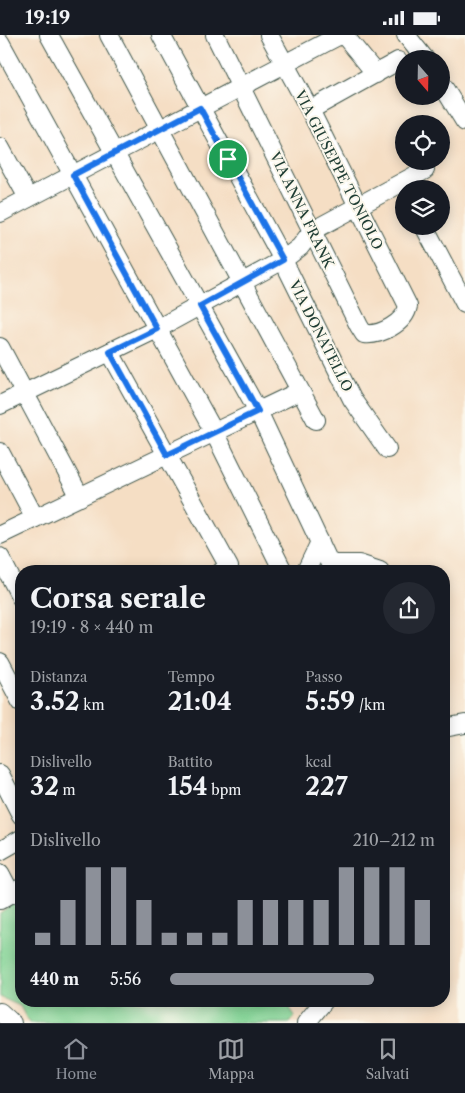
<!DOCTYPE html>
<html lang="it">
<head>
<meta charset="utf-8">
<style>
  body { margin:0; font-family:"Libre Caslon Text",serif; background:#242831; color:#f1f3f6; height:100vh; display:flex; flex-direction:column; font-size:19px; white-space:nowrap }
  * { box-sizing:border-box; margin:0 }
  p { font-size:16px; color:#9ea1a6 }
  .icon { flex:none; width:28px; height:28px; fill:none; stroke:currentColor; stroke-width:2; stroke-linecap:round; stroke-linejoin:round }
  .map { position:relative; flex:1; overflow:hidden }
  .side { position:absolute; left:15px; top:530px; width:435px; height:442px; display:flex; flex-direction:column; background:#171b24; border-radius:20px; box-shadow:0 2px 12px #0003 }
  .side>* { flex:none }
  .needle { width:32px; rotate:160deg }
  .buttons { position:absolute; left:395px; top:15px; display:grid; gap:10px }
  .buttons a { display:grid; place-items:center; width:55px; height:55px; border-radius:50%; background:#171b24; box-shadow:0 2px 12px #0003; font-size:25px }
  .pin { position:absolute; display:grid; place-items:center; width:42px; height:42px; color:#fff; margin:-21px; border:2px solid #fff; border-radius:50%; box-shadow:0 1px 5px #0007 }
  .round { display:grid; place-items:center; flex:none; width:52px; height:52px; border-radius:26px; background:#242831 }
  .head { display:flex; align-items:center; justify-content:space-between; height:85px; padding:0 15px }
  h1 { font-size:28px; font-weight:700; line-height:38px }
  .stats { display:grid; grid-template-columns:repeat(3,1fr); gap:8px; height:85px; padding:5px 15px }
  .stats div { display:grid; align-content:center }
  .stats b { font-size:25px; font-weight:700 }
  .stats small { font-size:14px; font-weight:400 }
  .stats p { font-size:14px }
  .chart { height:140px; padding:10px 15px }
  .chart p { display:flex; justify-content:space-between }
  .chart svg { width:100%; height:90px; margin-top:5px; stroke:#8c9099; stroke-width:6 }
  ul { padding:0 15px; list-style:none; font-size:16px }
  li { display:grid; grid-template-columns:80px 60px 1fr; align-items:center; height:38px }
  li i { height:12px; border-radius:6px; background:#8c9099 }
  .status { display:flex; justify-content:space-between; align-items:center; height:35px; padding:0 25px; background:#171b24; direction:ltr }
  .status svg { height:14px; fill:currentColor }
  .tabs { display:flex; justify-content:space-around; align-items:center; height:70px; border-top:1px solid #363941; background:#171b24; font-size:14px; color:#9ea1a6 }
  .tabs a { display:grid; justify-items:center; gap:2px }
  .tabs .current { color:#8c9099 }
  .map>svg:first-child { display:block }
  .green { fill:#81d394; stroke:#508864 }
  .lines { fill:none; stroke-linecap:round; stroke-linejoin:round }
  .street-casing { stroke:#3f554a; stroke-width:20 }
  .street { stroke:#fff; stroke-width:18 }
  .route-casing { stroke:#fff; stroke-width:10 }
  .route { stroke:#1a73e8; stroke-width:6 }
  .labels { text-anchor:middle; stroke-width:4; stroke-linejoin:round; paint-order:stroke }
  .street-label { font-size:14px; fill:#1f3d34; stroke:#fbf7ec }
</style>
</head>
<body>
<div class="status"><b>19:19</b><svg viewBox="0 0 49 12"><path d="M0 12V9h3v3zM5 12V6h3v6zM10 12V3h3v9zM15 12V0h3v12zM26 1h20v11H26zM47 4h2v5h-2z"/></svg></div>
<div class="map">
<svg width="465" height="988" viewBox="0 0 465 988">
  <rect width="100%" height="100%" fill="#fbf7ec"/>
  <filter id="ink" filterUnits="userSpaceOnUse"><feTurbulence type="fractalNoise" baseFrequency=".02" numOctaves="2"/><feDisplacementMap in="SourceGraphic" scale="10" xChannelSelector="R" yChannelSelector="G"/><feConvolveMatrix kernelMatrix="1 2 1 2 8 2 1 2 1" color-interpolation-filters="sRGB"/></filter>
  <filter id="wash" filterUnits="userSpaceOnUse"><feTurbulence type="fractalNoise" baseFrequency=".0096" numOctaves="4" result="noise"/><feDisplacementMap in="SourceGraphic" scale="20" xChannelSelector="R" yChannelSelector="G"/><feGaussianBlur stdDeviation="1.12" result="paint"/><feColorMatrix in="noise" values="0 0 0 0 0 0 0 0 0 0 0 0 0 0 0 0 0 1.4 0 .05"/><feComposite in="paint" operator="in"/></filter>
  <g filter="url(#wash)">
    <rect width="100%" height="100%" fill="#f5dec4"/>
    <polygon class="green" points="21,863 21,966 274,966 275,968 286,966 295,982 289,988 29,988 20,971 0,962 0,878"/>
  </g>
  <g filter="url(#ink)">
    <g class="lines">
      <defs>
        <g id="street">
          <polyline points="49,0 258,376 330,529 359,529 380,536"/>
          <polyline points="109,0 316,385"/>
          <polyline points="161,0 283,225 352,364 387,414"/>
          <path d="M215 0 359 291 364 299C380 301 405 288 408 271L310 75 269 0"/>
          <polyline points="344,0 376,39"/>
          <polyline points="406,0 425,24"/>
          <polyline points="0,7 214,397 283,536"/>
          <polyline points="441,48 465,87"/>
          <polyline points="310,75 398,26"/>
          <polyline points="0,112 28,163"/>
          <polyline points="0,178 340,0"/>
          <polyline points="424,191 465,269"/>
          <polyline points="0,312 80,462"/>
          <polyline points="110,317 229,532 222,536"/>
          <polyline points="0,370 157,294 283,225 300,212 312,196 425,135"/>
          <polyline points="0,417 35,483"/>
          <polyline points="0,500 300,356"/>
          <polyline points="0,522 21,563"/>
          <polyline points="306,536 320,507"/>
          <polyline points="0,627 21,667"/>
          <polyline points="444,693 465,689"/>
          <polyline points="0,739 21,780"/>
          <polyline points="0,816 21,804"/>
          <polyline points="0,838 11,859"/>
          <polyline points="0,865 21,853"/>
          <polyline points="0,977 12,988"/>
          <polyline points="306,988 324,966"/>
        </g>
      </defs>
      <use href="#street" class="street-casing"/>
      <use href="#street" class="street"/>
    </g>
  </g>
  <g class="lines" filter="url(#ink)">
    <defs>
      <polygon id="route" points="200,73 283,225 200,271 258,376 167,420 110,317 157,294 73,140"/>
    </defs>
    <use href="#route" class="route-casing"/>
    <use href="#route" class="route"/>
  </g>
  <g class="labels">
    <g class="street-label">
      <text transform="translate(339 135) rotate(63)" y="5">VIA GIUSEPPE TONIOLO</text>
      <text transform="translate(302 175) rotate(64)" y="5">VIA ANNA FRANK</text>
      <text transform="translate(321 301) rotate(63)" y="5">VIA DONATELLO</text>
    </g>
  </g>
</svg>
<div class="buttons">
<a><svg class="needle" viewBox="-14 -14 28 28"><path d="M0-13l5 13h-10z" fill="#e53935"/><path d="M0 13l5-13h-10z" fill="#9ea1a6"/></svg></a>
<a><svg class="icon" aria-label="locate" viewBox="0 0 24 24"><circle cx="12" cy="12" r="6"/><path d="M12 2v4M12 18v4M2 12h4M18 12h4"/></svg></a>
<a><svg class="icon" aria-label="layers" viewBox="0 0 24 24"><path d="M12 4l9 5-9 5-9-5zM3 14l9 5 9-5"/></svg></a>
</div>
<div class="pin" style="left:228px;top:124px;background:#1e9e55"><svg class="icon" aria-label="arrive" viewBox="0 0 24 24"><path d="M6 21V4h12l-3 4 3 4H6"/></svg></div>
<section class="side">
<div class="head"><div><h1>Corsa serale</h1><p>19:19 · 8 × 440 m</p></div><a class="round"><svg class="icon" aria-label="share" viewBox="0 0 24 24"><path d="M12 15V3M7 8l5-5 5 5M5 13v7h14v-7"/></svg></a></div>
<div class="stats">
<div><p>Distanza</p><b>3.52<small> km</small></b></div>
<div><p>Tempo</p><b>21:04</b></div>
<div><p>Passo</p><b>5:59<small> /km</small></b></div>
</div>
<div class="stats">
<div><p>Dislivello</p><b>32<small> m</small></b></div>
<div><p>Battito</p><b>154<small> bpm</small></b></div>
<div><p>kcal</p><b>227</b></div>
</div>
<div class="chart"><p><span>Dislivello</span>210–212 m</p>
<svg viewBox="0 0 160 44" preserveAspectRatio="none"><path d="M5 44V38M15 44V22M25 44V6M35 44V6M45 44V22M55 44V38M65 44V38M75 44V38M85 44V22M95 44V22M105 44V22M115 44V22M125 44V6M135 44V6M145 44V6M155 44V22"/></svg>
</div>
<ul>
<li><b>440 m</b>5:56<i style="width:77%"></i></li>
</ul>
</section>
</div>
<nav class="tabs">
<a class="current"><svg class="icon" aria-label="home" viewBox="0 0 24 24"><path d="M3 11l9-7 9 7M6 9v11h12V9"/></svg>Home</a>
<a><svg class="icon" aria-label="map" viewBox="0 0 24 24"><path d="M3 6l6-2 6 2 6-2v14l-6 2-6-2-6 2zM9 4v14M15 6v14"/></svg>Mappa</a>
<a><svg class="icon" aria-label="saved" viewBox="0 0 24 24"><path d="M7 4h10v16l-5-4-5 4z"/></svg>Salvati</a>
</nav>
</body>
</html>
